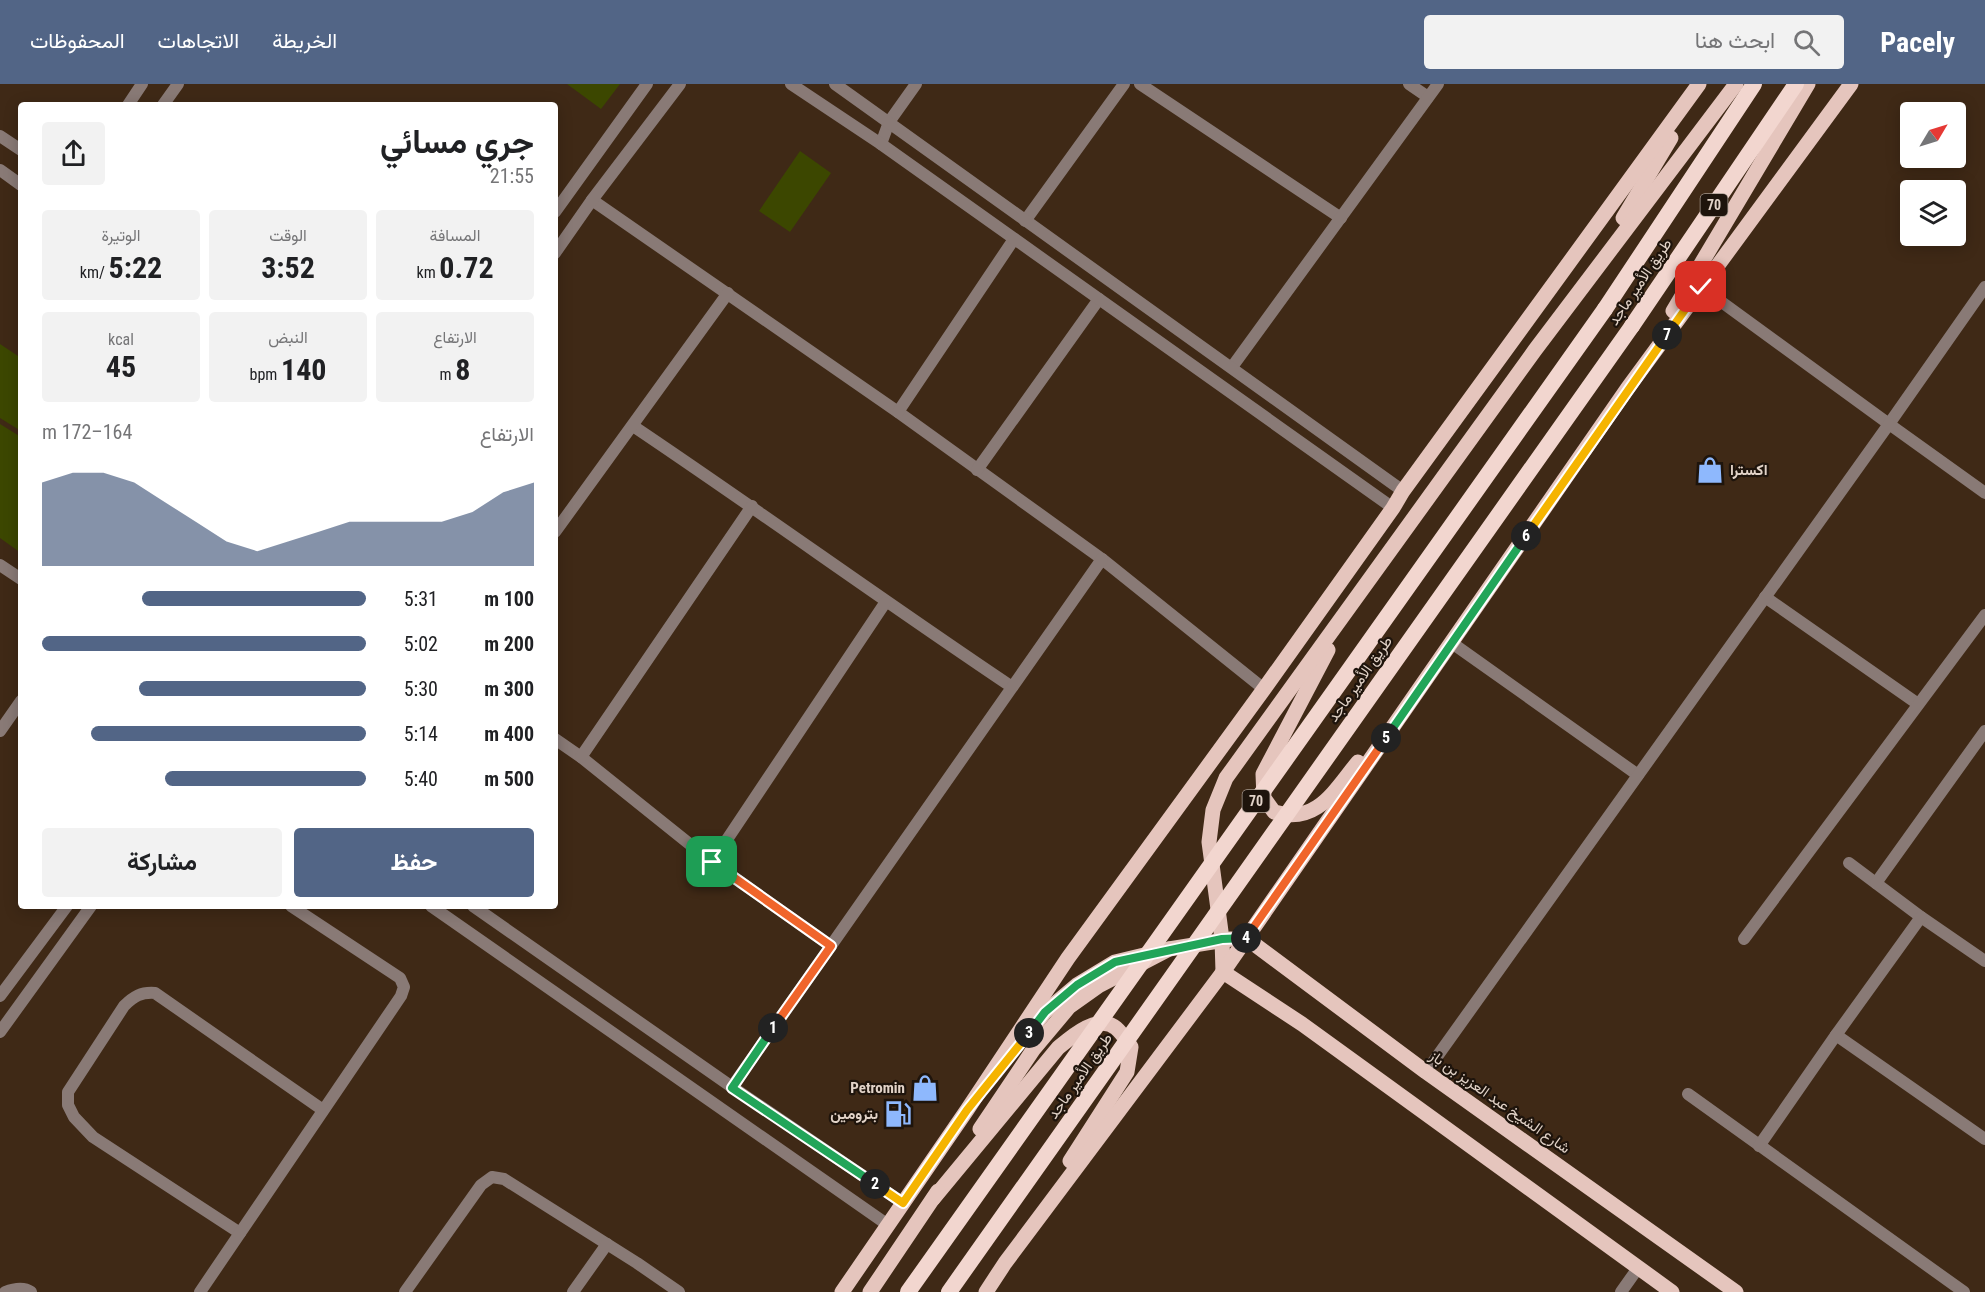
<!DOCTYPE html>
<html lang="ar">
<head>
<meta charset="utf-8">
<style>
  body { margin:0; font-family:"Roboto Condensed",Vazirmatn,sans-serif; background:#f2f2f2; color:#202124; direction:rtl; height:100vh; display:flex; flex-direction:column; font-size:22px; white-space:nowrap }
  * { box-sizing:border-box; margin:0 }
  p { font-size:20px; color:#757577 }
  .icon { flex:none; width:33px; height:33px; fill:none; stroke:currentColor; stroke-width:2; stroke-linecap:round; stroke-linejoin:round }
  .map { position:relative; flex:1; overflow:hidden; direction:ltr }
  .panel { position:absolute; left:18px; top:18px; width:540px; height:807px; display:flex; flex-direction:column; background:#fff; border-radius:6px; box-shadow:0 3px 15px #0003; direction:rtl }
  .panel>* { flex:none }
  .needle { width:39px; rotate:52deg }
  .fabs { position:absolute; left:1900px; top:18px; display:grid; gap:12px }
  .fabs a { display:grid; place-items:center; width:66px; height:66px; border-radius:6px; background:#fff; box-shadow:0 3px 15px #0003; font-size:30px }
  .pin { position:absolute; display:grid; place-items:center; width:51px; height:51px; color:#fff; margin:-26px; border-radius:12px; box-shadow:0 3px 9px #0006 }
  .km { position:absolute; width:30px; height:30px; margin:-15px; border-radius:50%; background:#222; color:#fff; font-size:16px; line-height:30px; text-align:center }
  .round { display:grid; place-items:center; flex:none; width:63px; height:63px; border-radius:6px; background:#f2f2f2 }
  .summary { display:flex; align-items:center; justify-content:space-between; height:102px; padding:0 24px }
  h1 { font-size:33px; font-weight:700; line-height:45px }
  .stats { display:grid; grid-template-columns:repeat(3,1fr); gap:9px; height:102px; padding:6px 24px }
  .stats div { display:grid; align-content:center; border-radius:6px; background:#f2f2f2; text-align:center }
  .stats b { font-size:30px; font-weight:700 }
  .stats small { font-size:16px; font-weight:400 }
  .stats p { font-size:16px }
  .chart { height:168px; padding:12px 24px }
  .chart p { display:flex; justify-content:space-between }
  .chart svg { width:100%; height:108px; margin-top:6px; fill:#526586; opacity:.7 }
  .button { display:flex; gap:12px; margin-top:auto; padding:12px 24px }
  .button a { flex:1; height:69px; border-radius:6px; background:#526586; color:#fff; font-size:24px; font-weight:700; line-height:69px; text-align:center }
  .button a+a { background:#f2f2f2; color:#202124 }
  ul { padding:0 24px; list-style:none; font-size:20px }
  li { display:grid; grid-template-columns:96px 72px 1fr; align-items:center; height:45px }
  li i { height:15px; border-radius:8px; background:#526586 }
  header { display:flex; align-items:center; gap:36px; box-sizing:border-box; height:84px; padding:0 30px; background:#526586; color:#fff }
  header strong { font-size:28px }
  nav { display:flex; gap:33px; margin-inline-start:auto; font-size:21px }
  .search { width:420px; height:54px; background:#f2f2f2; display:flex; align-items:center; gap:15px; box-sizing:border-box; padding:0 21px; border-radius:6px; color:#757577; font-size:22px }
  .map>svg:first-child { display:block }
  .green { fill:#3c4700 }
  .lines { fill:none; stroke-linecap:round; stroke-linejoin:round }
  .minor { stroke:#897a76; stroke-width:12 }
  .tertiary { stroke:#897a76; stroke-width:12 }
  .primary { stroke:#e5c5bd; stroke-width:15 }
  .trunk { stroke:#f2d6cf; stroke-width:16 }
  .trunk-bridge { stroke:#f2d6cf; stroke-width:16 }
  .split-1-casing { stroke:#fff; stroke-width:12 }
  .split-2-casing { stroke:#fff; stroke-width:12 }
  .split-3-casing { stroke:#fff; stroke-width:12 }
  .split-4-casing { stroke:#fff; stroke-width:12 }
  .split-5-casing { stroke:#fff; stroke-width:12 }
  .split-6-casing { stroke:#fff; stroke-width:12 }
  .split-7-casing { stroke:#fff; stroke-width:12 }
  .split-8-casing { stroke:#fff; stroke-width:12 }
  .split-1 { stroke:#f0652b; stroke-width:8 }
  .split-2 { stroke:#22a559; stroke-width:8 }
  .split-3 { stroke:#f5b400; stroke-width:8 }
  .split-4 { stroke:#22a559; stroke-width:8 }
  .split-5 { stroke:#f0652b; stroke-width:8 }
  .split-6 { stroke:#22a559; stroke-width:8 }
  .split-7 { stroke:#f5b400; stroke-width:8 }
  .split-8 { stroke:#f5b400; stroke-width:8 }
  .labels { text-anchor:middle; stroke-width:4.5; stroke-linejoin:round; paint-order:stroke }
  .shield { fill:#1e140c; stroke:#a79a90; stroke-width:1.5 }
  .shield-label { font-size:14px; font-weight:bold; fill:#e2d3c8 }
  .street-label { font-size:15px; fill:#e2d3c8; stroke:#1e140c }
  .poi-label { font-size:15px; font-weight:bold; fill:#e2d3c8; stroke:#1e140c; text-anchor:end }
</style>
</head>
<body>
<header>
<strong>Pacely</strong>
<div class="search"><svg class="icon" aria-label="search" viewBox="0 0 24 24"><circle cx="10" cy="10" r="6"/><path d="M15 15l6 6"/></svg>ابحث هنا</div>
<nav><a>الخريطة</a><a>الاتجاهات</a><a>المحفوظات</a></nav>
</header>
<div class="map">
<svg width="1985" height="1208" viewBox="0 0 1985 1208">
  <rect width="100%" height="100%" fill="#3f2916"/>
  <g class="green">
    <polygon points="567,0 620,0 601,25"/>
    <polygon points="800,67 831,89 790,148 759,127"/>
    <polygon points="0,260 21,274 21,347 0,334"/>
    <polygon points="0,340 21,353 21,469 0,454"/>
  </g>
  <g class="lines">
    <g class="minor">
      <polyline points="1140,0 1341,134"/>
      <polyline points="1409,0 1428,13"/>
      <polyline points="881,60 889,38 916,0"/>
      <polyline points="592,116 898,328 1102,475 1264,605"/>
      <polyline points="1025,137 1124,0"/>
      <polyline points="1701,203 1889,340 1985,203"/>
      <polyline points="1232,283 1438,0"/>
      <polyline points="898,328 1014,155"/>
      <path d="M633 342C761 428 885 518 1012 603"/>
      <polyline points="977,386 1099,215"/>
      <polyline points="555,448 728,209"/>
      <polyline points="0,481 21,495"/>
      <polyline points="1765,513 1918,620"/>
      <polyline points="1452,559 1638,691"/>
      <polyline points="0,647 21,617"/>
      <polyline points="555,655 581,673 712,778 831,862"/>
      <polyline points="581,673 752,422"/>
      <polyline points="712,778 885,519"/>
      <polyline points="1849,779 1921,833 1985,877"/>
      <polyline points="1876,799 1985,647"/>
      <polyline points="1744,855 1985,531"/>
      <polyline points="1836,951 1985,1055"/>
      <polyline points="1426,988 1889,340 1985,409"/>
      <polyline points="732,1003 1102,475"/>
      <polyline points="1688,1010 1964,1208"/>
      <polyline points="1759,1062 1836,951 1921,833"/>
      <path d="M240 1149 93 1053 74 1033 68 1021V1008L124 922C134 912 141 908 155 909L323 1026"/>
      <path d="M5 1208C13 1205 24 1203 31 1208"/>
      <polyline points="200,1208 401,912 404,903 400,894 291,822"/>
      <polyline points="405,1208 481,1101 492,1093 504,1095 637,1179 679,1208"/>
      <polyline points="573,1208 607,1160"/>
      <polyline points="1621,1208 1638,1184"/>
    </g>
    <g class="tertiary">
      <polyline points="791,0 881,60 1393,424"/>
      <polyline points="835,0 1403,407"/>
      <polyline points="128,21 142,0"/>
      <polyline points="163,21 178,0"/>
      <polyline points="0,52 21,66"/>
      <polyline points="0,86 21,101"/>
      <polyline points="555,128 647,0"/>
      <polyline points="555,169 592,116 680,0"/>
      <polyline points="431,822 888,1141"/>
      <polyline points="473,822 732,1003 903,1119"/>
      <polyline points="0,912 67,822"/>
      <polyline points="0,948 91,822"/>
    </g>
    <g class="primary">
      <polyline points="1623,134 1671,54"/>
      <polyline points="1673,227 1808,0"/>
      <path d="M1328 566 1263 690 1264 714 1274 728C1317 741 1334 707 1358 678"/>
      <polyline points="1246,854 1426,988 1736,1208"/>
      <polyline points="1223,888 1222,855 1209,758 1213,726 1226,694 1535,266 1736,0"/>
      <polyline points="1223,888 1302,940 1672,1208"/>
      <polyline points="1029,949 1045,928 1077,901 1115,878 1169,865 1231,855"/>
      <polyline points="980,1045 1033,966 1069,923 1100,901 1169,865"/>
      <path d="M933 1115 1058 964C1071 953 1098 929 1116 944 1122 949 1127 957 1131 963L1127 988 1070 1077"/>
      <polyline points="842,1208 967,1026 1068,874 1264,605 1393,424 1403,407 1699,0"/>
      <polyline points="870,1208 938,1107"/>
      <polyline points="986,1208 1005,1179 1223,888 1627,305 1851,0"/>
    </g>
    <g class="trunk">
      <polyline points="1605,225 1754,0"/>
      <polyline points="1632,242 1796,0"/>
    </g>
    <g class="trunk-bridge">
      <polyline points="908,1208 1605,225"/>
      <polyline points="949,1208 1632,242"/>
    </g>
  </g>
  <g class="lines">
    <defs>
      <polyline id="split-1" points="712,778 831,862 773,944"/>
      <polyline id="split-2" points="773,944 732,1004 875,1100"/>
      <polyline id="split-3" points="875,1100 903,1119 967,1026 1029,949"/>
      <polyline id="split-4" points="1029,949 1045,928 1077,901 1115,878 1222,855 1246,854"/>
      <polyline id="split-5" points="1246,854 1386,654"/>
      <polyline id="split-6" points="1386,654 1526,452"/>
      <polyline id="split-7" points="1526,452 1667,251"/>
      <polyline id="split-8" points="1667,251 1701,203"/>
    </defs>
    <use href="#split-1" class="split-1-casing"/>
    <use href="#split-2" class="split-2-casing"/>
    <use href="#split-3" class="split-3-casing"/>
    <use href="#split-4" class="split-4-casing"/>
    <use href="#split-5" class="split-5-casing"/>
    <use href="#split-6" class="split-6-casing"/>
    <use href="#split-7" class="split-7-casing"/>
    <use href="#split-8" class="split-8-casing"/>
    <use href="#split-1" class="split-1"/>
    <use href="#split-2" class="split-2"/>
    <use href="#split-3" class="split-3"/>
    <use href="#split-4" class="split-4"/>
    <use href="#split-5" class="split-5"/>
    <use href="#split-6" class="split-6"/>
    <use href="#split-7" class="split-7"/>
    <use href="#split-8" class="split-8"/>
  </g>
  <defs>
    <symbol id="shop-bare" viewBox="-9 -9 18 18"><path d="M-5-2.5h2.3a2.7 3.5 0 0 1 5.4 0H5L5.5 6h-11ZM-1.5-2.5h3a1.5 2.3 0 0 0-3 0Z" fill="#8eb8fd" stroke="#1e140c" stroke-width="2.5" paint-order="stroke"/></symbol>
    <symbol id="fuel-bare" viewBox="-9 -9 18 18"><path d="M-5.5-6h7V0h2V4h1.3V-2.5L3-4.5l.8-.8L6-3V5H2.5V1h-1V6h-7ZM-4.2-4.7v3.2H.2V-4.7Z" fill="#8eb8fd" stroke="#1e140c" stroke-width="2.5" paint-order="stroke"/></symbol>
  </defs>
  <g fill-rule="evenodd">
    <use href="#shop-bare" x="1691" y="367" width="38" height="38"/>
    <use href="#shop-bare" x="906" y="985" width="38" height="38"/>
    <use href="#fuel-bare" x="879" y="1011" width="38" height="38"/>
  </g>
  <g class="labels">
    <g class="shield">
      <rect x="1700.5" y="110" width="27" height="22" rx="4.5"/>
      <rect x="1242.5" y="706" width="27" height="22" rx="4.5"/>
    </g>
    <g class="shield-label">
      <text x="1714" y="126">70</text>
      <text x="1256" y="722">70</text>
    </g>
    <g class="street-label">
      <text transform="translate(1640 198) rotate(-56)" y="5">طريق الأمير ماجد</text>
      <text transform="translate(1360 595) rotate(-55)" y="5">طريق الأمير ماجد</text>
      <text transform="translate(1080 992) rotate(-55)" y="5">طريق الأمير ماجد</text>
      <text transform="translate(1500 1018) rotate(35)" y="5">شارع الشيخ عبد العزيز بن باز</text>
    </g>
    <g class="poi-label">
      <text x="1730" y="391" text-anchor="start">اكسترا</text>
      <text x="905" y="1009">Petromin</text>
      <text x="878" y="1035">بترومين</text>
    </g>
  </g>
</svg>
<div class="fabs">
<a><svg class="needle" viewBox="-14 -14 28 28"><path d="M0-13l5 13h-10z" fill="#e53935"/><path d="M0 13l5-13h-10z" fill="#757577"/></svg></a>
<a><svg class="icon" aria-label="layers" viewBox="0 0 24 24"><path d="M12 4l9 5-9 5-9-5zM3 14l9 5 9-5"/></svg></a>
</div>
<div class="pin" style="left:712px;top:778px;background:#1e9e55"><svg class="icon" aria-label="arrive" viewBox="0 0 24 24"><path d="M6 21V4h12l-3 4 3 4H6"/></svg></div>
<div class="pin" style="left:1701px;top:203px;background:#d93025"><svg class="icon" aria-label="check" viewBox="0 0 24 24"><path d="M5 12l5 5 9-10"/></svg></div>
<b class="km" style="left:773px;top:944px">1</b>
<b class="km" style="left:875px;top:1100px">2</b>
<b class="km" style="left:1029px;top:949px">3</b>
<b class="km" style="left:1246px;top:854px">4</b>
<b class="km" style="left:1386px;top:654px">5</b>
<b class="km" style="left:1526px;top:452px">6</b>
<b class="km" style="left:1667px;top:251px">7</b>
<section class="panel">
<div class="summary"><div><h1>جري مسائي</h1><p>21:55</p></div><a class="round"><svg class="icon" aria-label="share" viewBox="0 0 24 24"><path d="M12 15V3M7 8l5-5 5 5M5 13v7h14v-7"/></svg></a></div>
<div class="stats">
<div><p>المسافة</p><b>0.72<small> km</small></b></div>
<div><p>الوقت</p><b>3:52</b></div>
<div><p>الوتيرة</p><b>5:22<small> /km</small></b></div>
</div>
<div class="stats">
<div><p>الارتفاع</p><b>8<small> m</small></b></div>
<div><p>النبض</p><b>140<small> bpm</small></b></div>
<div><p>kcal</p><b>45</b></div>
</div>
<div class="chart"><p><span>الارتفاع</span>164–172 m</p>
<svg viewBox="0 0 160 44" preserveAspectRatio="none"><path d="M0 44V10L10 6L20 6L30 10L40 18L50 26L60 34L70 38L80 34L90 30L100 26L110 26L120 26L130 26L140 22L150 14L160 10V44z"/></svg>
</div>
<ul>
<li><b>100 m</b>5:31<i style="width:69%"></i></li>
<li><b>200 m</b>5:02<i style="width:100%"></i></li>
<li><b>300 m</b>5:30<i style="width:70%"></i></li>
<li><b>400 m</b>5:14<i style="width:85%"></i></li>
<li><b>500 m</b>5:40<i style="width:62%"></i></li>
</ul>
<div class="button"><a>حفظ</a><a>مشاركة</a></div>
</section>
</div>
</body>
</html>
